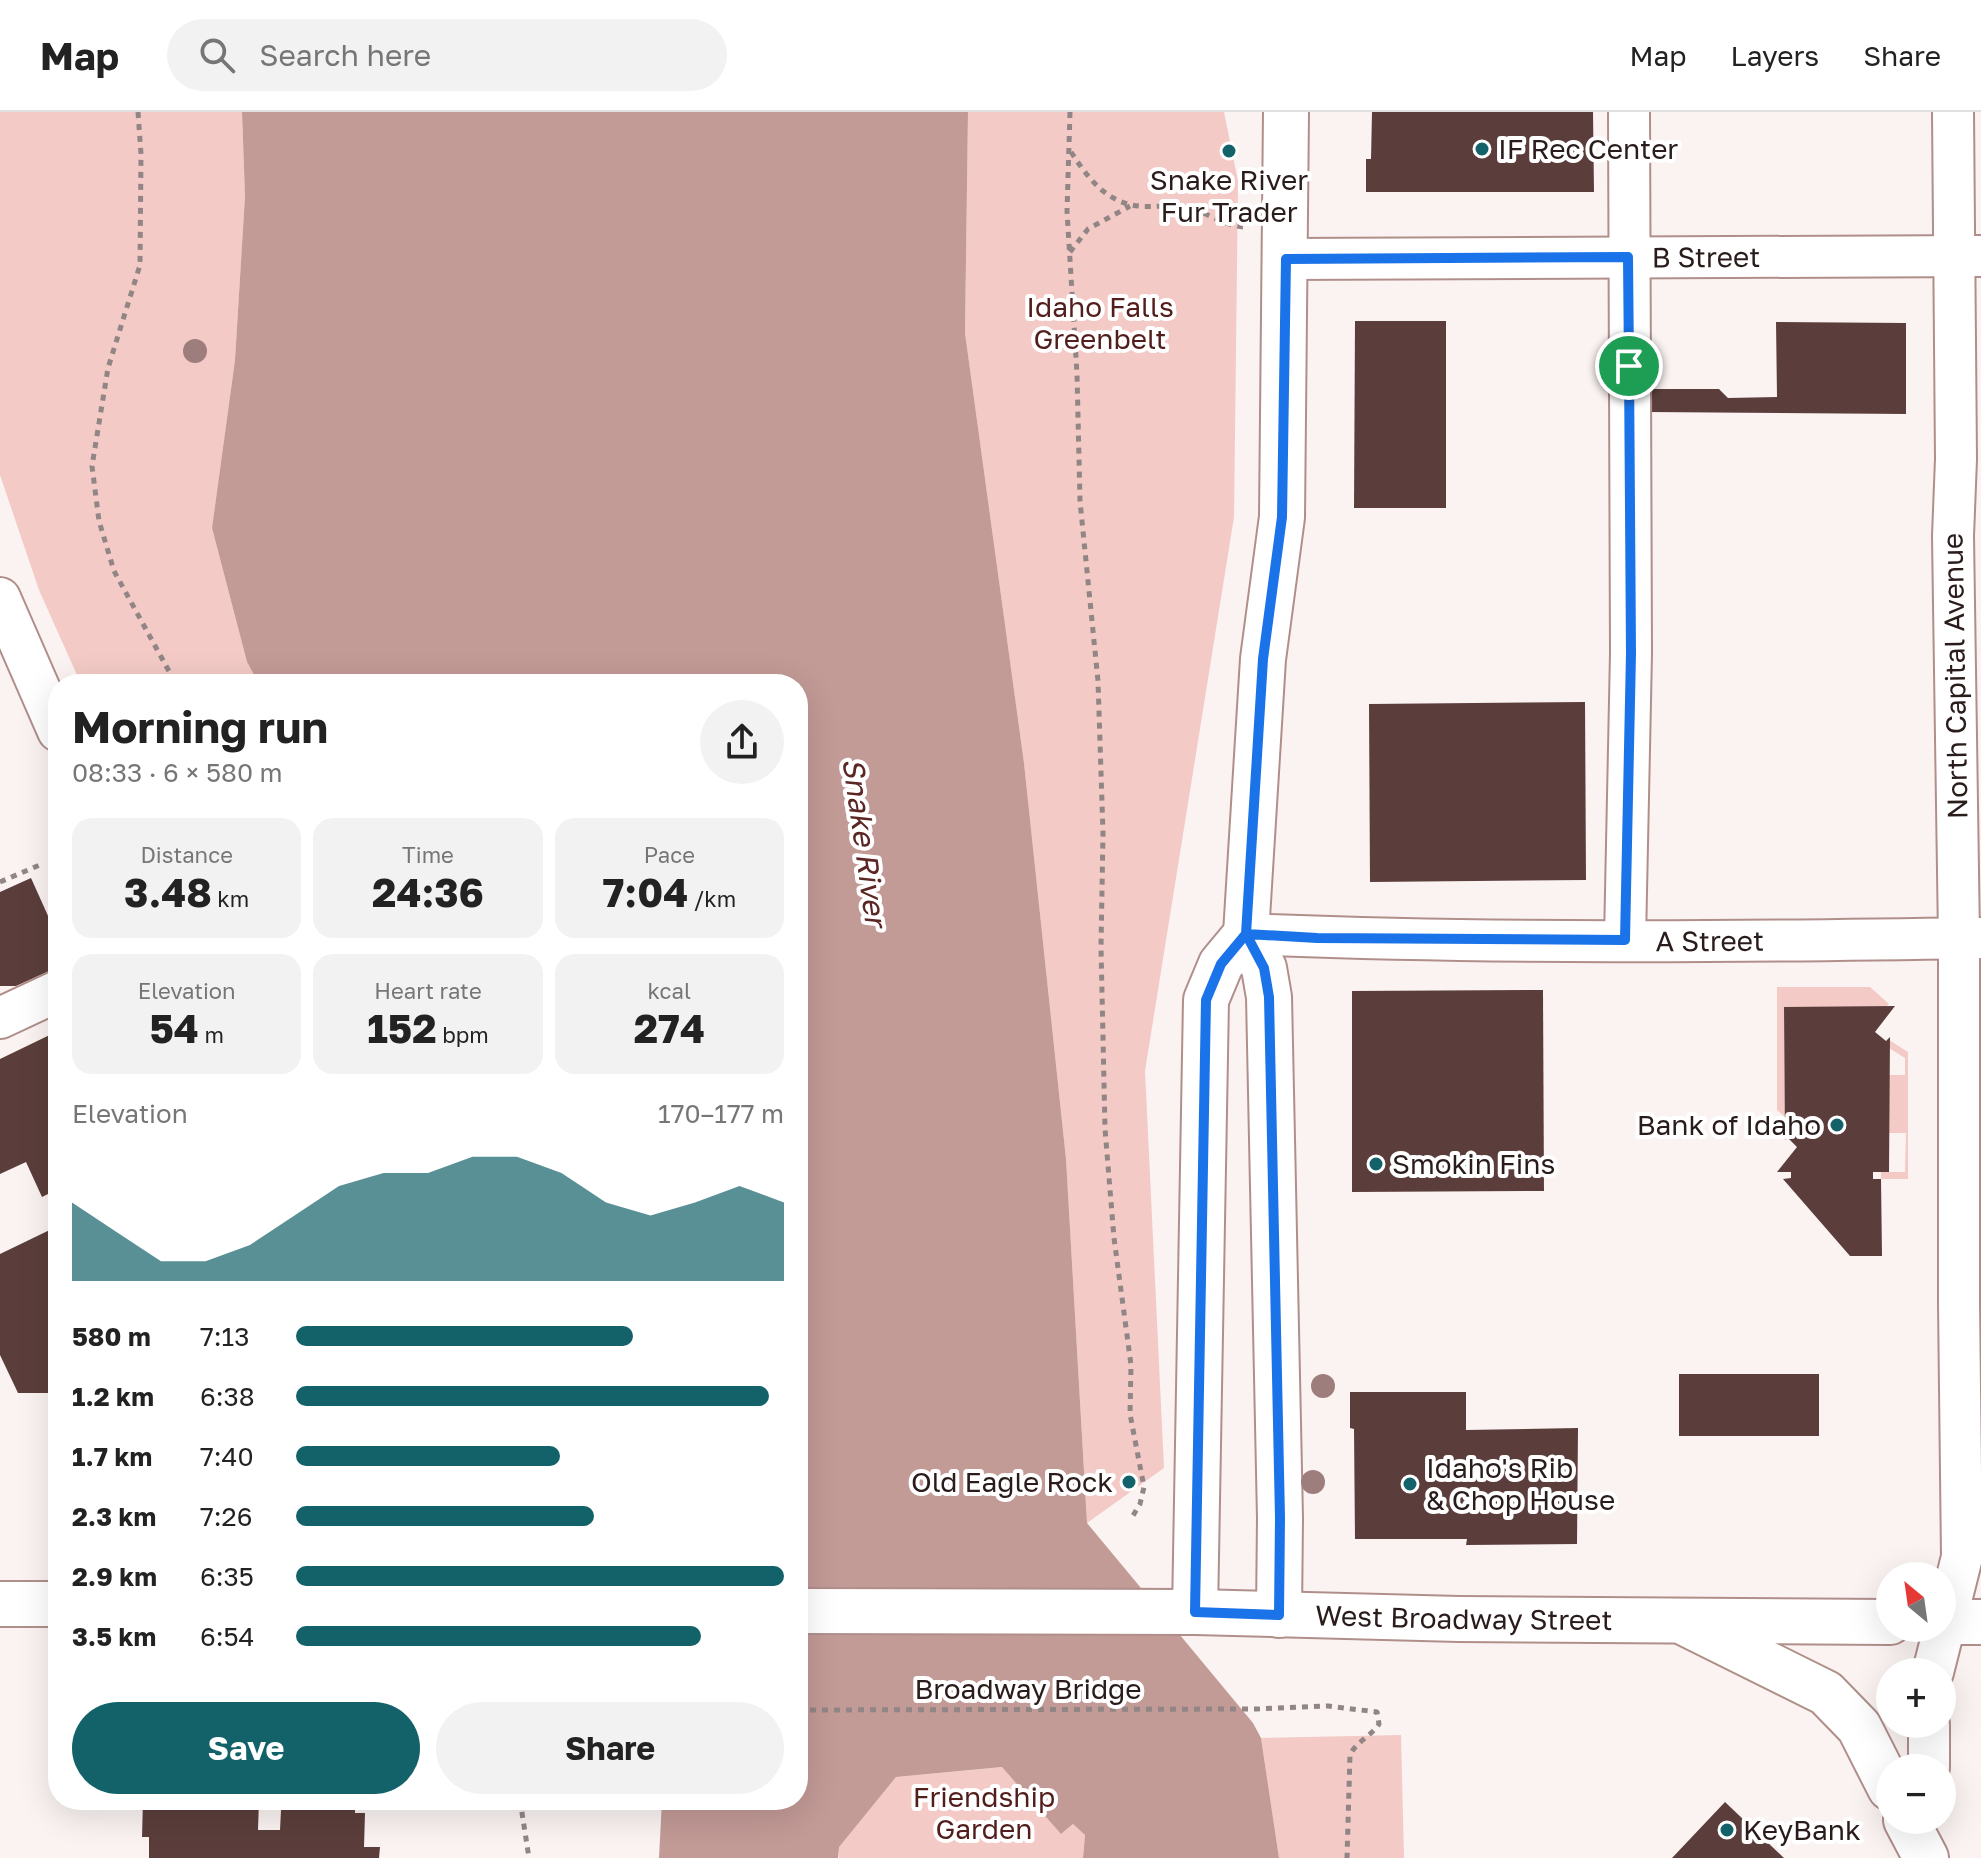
<!DOCTYPE html>
<html lang="en">
<head>
<meta charset="utf-8">
<style>
  body { margin:0; font-family:"Golos Text",sans-serif; background:#f2f2f2; color:#222; height:100vh; display:flex; flex-direction:column; font-size:30px; white-space:nowrap }
  * { box-sizing:border-box; margin:0 }
  p { font-size:26px; color:#767676 }
  .icon { flex:none; width:44px; height:44px; fill:none; stroke:currentColor; stroke-width:2; stroke-linecap:round; stroke-linejoin:round }
  .map { position:relative; flex:1; overflow:hidden }
  .drawer { position:absolute; left:48px; top:562px; width:760px; height:1136px; display:flex; flex-direction:column; background:#fff; border-radius:32px; box-shadow:0 8px 32px #0002 }
  .drawer>* { flex:none }
  .needle { width:52px; rotate:331deg }
  .tools { position:absolute; left:1876px; top:1450px; display:grid; gap:16px }
  .tools a { display:grid; place-items:center; width:80px; height:80px; border-radius:50%; background:#fff; box-shadow:0 8px 32px #0002; font-size:40px }
  .pin { position:absolute; display:grid; place-items:center; width:68px; height:68px; color:#fff; margin:-34px; border:4px solid #fff; border-radius:50%; box-shadow:0 2px 8px #0007 }
  .round { display:grid; place-items:center; flex:none; width:84px; height:84px; border-radius:42px; background:#f2f2f2 }
  .overview { display:flex; align-items:center; justify-content:space-between; height:136px; padding:0 24px }
  h1 { font-size:44px; font-weight:700; line-height:60px }
  .metrics { display:grid; grid-template-columns:repeat(3,1fr); gap:12px; height:136px; padding:8px 24px }
  .metrics div { display:grid; align-content:center; border-radius:20px; background:#f2f2f2; text-align:center }
  .metrics b { font-size:40px; font-weight:700 }
  .metrics small { font-size:22px; font-weight:400 }
  .metrics p { font-size:22px }
  .chart { height:224px; padding:16px 24px }
  .chart p { display:flex; justify-content:space-between }
  .chart svg { width:100%; height:144px; margin-top:8px; fill:#13626a; opacity:.7 }
  .primary-button { display:flex; gap:16px; margin-top:auto; padding:16px 24px }
  .primary-button a { flex:1; height:92px; border-radius:48px; background:#13626a; color:#fff; font-size:32px; font-weight:700; line-height:92px; text-align:center }
  .primary-button a+a { background:#f2f2f2; color:#222 }
  ul { padding:0 24px; list-style:none; font-size:26px }
  li { display:grid; grid-template-columns:128px 96px 1fr; align-items:center; height:60px }
  li i { height:20px; border-radius:10px; background:#13626a }
  header { display:flex; align-items:center; gap:48px; box-sizing:border-box; height:112px; padding:0 40px; background:#fff; border-bottom:2px solid #e0e0e0 }
  header strong { font-size:38px }
  nav { display:flex; gap:44px; margin-inline-start:auto; font-size:28px }
  .search { width:560px; height:72px; background:#f2f2f2; display:flex; align-items:center; gap:20px; box-sizing:border-box; padding:0 28px; border-radius:44px; color:#767676; font-size:30px }
  .map>svg:first-child { display:block }
  .green { fill:#f3cac5 }
  .water { fill:#c29a96 }
  .building { fill:#5b3e3c }
  .lines { fill:none; stroke-linecap:round; stroke-linejoin:round }
  .minor-casing { stroke:#b08f8b; stroke-width:44 }
  .major-casing { stroke:#b08f8b; stroke-width:48 }
  .path { stroke:#918685; stroke-width:5; stroke-dasharray:6 6; stroke-linecap:butt }
  .minor { stroke:#fff; stroke-width:40 }
  .major { stroke:#fff; stroke-width:44 }
  .tree { fill:#9e7e7c }
  .route-casing { stroke:#fff; stroke-width:16 }
  .route { stroke:#1a73e8; stroke-width:10 }
  .poi-dot { fill:#13626a; stroke:#fff; stroke-width:3 }
  .labels { text-anchor:middle; stroke-width:8; stroke-linejoin:round; paint-order:stroke }
  .poi-label { font-size:28px; fill:#291c1b; stroke:#fff; text-anchor:start }
  .street-label { font-size:28px; fill:#291c1b; stroke:#fff }
  .park-label { font-size:28px; fill:#521e1c; stroke:#fff }
  .water-label { font-size:30px; font-style:italic; fill:#5b2623; stroke:#fff }
</style>
</head>
<body>
<header>
<strong>Map</strong>
<div class="search"><svg class="icon" aria-label="search" viewBox="0 0 24 24"><circle cx="10" cy="10" r="6"/><path d="M15 15l6 6"/></svg>Search here</div>
<nav><a>Map</a><a>Layers</a><a>Share</a></nav>
</header>
<div class="map">
<svg width="1981" height="1746" viewBox="0 0 1981 1746">
  <rect width="100%" height="100%" fill="#faf3f2"/>
  <g class="green">
    <polygon points="0,0 242,0 245,84 235,248 212,416 247,550 259,572 81,572 39,478 0,363"/>
    <polygon points="968,0 1224,0 1238,69 1234,405 1145,959 1164,1356 1087,1411 1066,1047 1024,651 965,221"/>
    <polygon points="1777,875 1870,875 1889,892 1886,895 1784,895 1785,1005 1777,998"/>
    <polygon points="1889,928 1908,940 1908,1067 1881,1067 1881,1060 1905,1060 1906,1021 1889,1021 1889,963 1905,963 1905,946 1889,936"/>
    <polygon points="1401,1623 1404,1746 1279,1746 1261,1626"/>
    <polygon points="1003,1655 1061,1722 1073,1712 1085,1723 1083,1746 839,1746 838,1735 896,1665"/>
  </g>
  <polygon class="water" points="242,0 968,0 965,221 1024,651 1066,1047 1087,1411 1253,1611 1261,1626 1279,1746 1083,1746 1085,1723 1073,1712 1061,1722 1002,1655 896,1665 839,1735 838,1746 659,1746 662,1688 798,1688 798,572 259,572 247,550 212,416 235,248 245,84"/>
  <g class="building">
    <polygon points="1372,0 1593,0 1594,80 1366,80 1366,47 1371,47"/>
    <polygon points="1355,209 1446,209 1446,396 1354,396"/>
    <polygon points="1776,210 1906,211 1906,302 1647,300 1647,277 1719,277 1728,286 1777,285"/>
    <polygon points="1585,590 1586,768 1370,770 1369,592"/>
    <polygon points="31,766 58,826 58,855 16,874 0,874 0,780"/>
    <polygon points="1543,878 1544,1079 1352,1080 1352,879"/>
    <polygon points="1895,894 1875,920 1886,929 1890,925 1889,1060 1873,1060 1873,1067 1881,1067 1882,1144 1850,1144 1783,1067 1791,1066 1791,1060 1777,1060 1797,1035 1787,1025 1785,1028 1784,895"/>
    <polygon points="58,919 58,1077 42,1085 26,1050 0,1062 0,947"/>
    <polygon points="58,1114 58,1281 18,1281 0,1243 0,1142"/>
    <rect x="1679" y="1262" width="140" height="62"/>
    <polygon points="1350,1280 1466,1280 1466,1318 1578,1316 1577,1432 1466,1433 1467,1427 1355,1427 1354,1317 1350,1316"/>
    <polygon points="143,1688 259,1688 258,1718 280,1718 281,1698 290,1698 290,1688 355,1688 355,1701 365,1701 364,1735 380,1735 379,1746 149,1746 149,1725 142,1725"/>
    <polygon points="1725,1690 1784,1746 1672,1746"/>
  </g>
  <g class="lines">
    <defs>
      <g id="minor">
        <path id="s1" d="M1286 147 1981 144"/>
        <polyline points="0,486 58,619"/>
        <path id="s2" d="M1246 822C1491 832 1736 830 1981 826"/>
        <polyline points="1625,828 1631,541 1629,0"/>
        <polyline points="0,906 58,879"/>
        <polyline points="1933,1560 1962,1445 1959,1191 1959,826 1953,424 1956,347 1953,0"/>
        <polyline points="1929,1656 1929,1612"/>
      </g>
      <g id="major">
        <polyline points="0,1492 58,1492"/>
        <path id="s3" d="M798 1499 1195 1500 1459 1507 1890 1510"/>
        <polyline points="1195,1500 1206,888 1221,852 1246,822"/>
        <polyline points="1279,1503 1280,1406 1269,885 1264,856 1246,822 1263,547 1282,405 1286,0"/>
        <polyline points="1942,1510 1981,1510"/>
        <polyline points="1687,1512 1826,1581 1859,1615 1890,1676"/>
        <polyline points="1906,1708 1926,1746"/>
      </g>
    </defs>
    <use href="#minor" class="minor-casing"/>
    <use href="#major" class="major-casing"/>
    <g class="path">
      <polyline points="138,0 141,42 140,153 108,256 92,354 99,409 114,459 176,572"/>
      <polyline points="1070,0 1067,99 1077,262 1080,389 1098,569 1103,721 1101,835 1105,1017 1114,1126 1131,1253 1130,1302 1144,1375 1140,1392 1131,1407"/>
      <path d="M1071 40C1086 63 1103 87 1132 93 1150 97 1171 91 1189 96 1208 101 1223 113 1243 115"/>
      <polyline points="1070,140 1088,117 1130,94"/>
      <polyline points="0,770 42,752"/>
      <path d="M798 1598 1257 1597 1328 1594 1377 1600 1379 1612C1371 1624 1356 1630 1350 1643L1347 1746"/>
      <polyline points="520,1688 529,1746"/>
    </g>
    <use href="#minor" class="minor"/>
    <use href="#major" class="major"/>
  </g>
  <g class="tree">
    <circle cx="195" cy="239" r="12"/>
    <circle cx="1323" cy="1274" r="12"/>
    <circle cx="1313" cy="1370" r="12"/>
  </g>
  <g class="lines">
    <defs>
      <polyline id="route" points="1629,254 1631,541 1625,828 1317,826 1246,822 1221,852 1206,888 1195,1500 1279,1503 1280,1406 1269,885 1264,856 1246,822 1263,547 1282,405 1286,147 1628,145 1629,254"/>
    </defs>
    <use href="#route" class="route-casing"/>
    <use href="#route" class="route"/>
  </g>
  <g class="poi-dot">
    <circle cx="1482" cy="37" r="8"/>
    <circle cx="1229" cy="39" r="8"/>
    <circle cx="1837" cy="1013" r="8"/>
    <circle cx="1376" cy="1052" r="8"/>
    <circle cx="1129" cy="1370" r="8"/>
    <circle cx="1410" cy="1372" r="8"/>
    <circle cx="1727" cy="1718" r="8"/>
  </g>
  <g class="labels">
    <g class="poi-label">
      <text x="1498" y="47">IF Rec Center</text>
      <text x="1229" y="78" text-anchor="middle">Snake River<tspan x="1229" dy="32">Fur Trader</tspan></text>
      <text x="1821" y="1023" text-anchor="end">Bank of Idaho</text>
      <text x="1392" y="1062">Smokin Fins</text>
      <text x="1426" y="1366">Idaho's Rib<tspan x="1426" dy="32">&amp; Chop House</tspan></text>
      <text x="1113" y="1380" text-anchor="end">Old Eagle Rock</text>
      <text x="1743" y="1728">KeyBank</text>
    </g>
    <g class="street-label">
      <text dy="10" stroke="none"><textPath href="#s1" startOffset="420">B Street</textPath></text>
      <text transform="translate(1955 564) rotate(-91)" y="10">North Capital Avenue</text>
      <text dy="10" stroke="none"><textPath href="#s2" startOffset="464">A Street</textPath></text>
      <text dy="10" stroke="none"><textPath href="#s3" startOffset="666">West Broadway Street</textPath></text>
      <text x="1028" y="1587">Broadway Bridge</text>
    </g>
    <g class="park-label">
      <text x="1100" y="205">Idaho Falls<tspan x="1100" dy="32">Greenbelt</tspan></text>
      <text x="984" y="1695">Friendship<tspan x="984" dy="32">Garden</tspan></text>
    </g>
    <g class="water-label">
      <text transform="translate(864 730) rotate(82)" y="10">Snake River</text>
    </g>
  </g>
</svg>
<div class="tools">
<a><svg class="needle" viewBox="-14 -14 28 28"><path d="M0-13l5 13h-10z" fill="#e53935"/><path d="M0 13l5-13h-10z" fill="#767676"/></svg></a>
<a>+</a>
<a>−</a>
</div>
<div class="pin" style="left:1629px;top:254px;background:#1e9e55"><svg class="icon" aria-label="arrive" viewBox="0 0 24 24"><path d="M6 21V4h12l-3 4 3 4H6"/></svg></div>
<section class="drawer">
<div class="overview"><div><h1>Morning run</h1><p>08:33 · 6 × 580 m</p></div><a class="round"><svg class="icon" aria-label="share" viewBox="0 0 24 24"><path d="M12 15V3M7 8l5-5 5 5M5 13v7h14v-7"/></svg></a></div>
<div class="metrics">
<div><p>Distance</p><b>3.48<small> km</small></b></div>
<div><p>Time</p><b>24:36</b></div>
<div><p>Pace</p><b>7:04<small> /km</small></b></div>
</div>
<div class="metrics">
<div><p>Elevation</p><b>54<small> m</small></b></div>
<div><p>Heart rate</p><b>152<small> bpm</small></b></div>
<div><p>kcal</p><b>274</b></div>
</div>
<div class="chart"><p><span>Elevation</span>170–177 m</p>
<svg viewBox="0 0 160 44" preserveAspectRatio="none"><path d="M0 44V20L10 29L20 38L30 38L40 33L50 24L60 15L70 11L80 11L90 6L100 6L110 11L120 20L130 24L140 20L150 15L160 20V44z"/></svg>
</div>
<ul>
<li><b>580 m</b>7:13<i style="width:69%"></i></li>
<li><b>1.2 km</b>6:38<i style="width:97%"></i></li>
<li><b>1.7 km</b>7:40<i style="width:54%"></i></li>
<li><b>2.3 km</b>7:26<i style="width:61%"></i></li>
<li><b>2.9 km</b>6:35<i style="width:100%"></i></li>
<li><b>3.5 km</b>6:54<i style="width:83%"></i></li>
</ul>
<div class="primary-button"><a>Save</a><a>Share</a></div>
</section>
</div>
</body>
</html>
